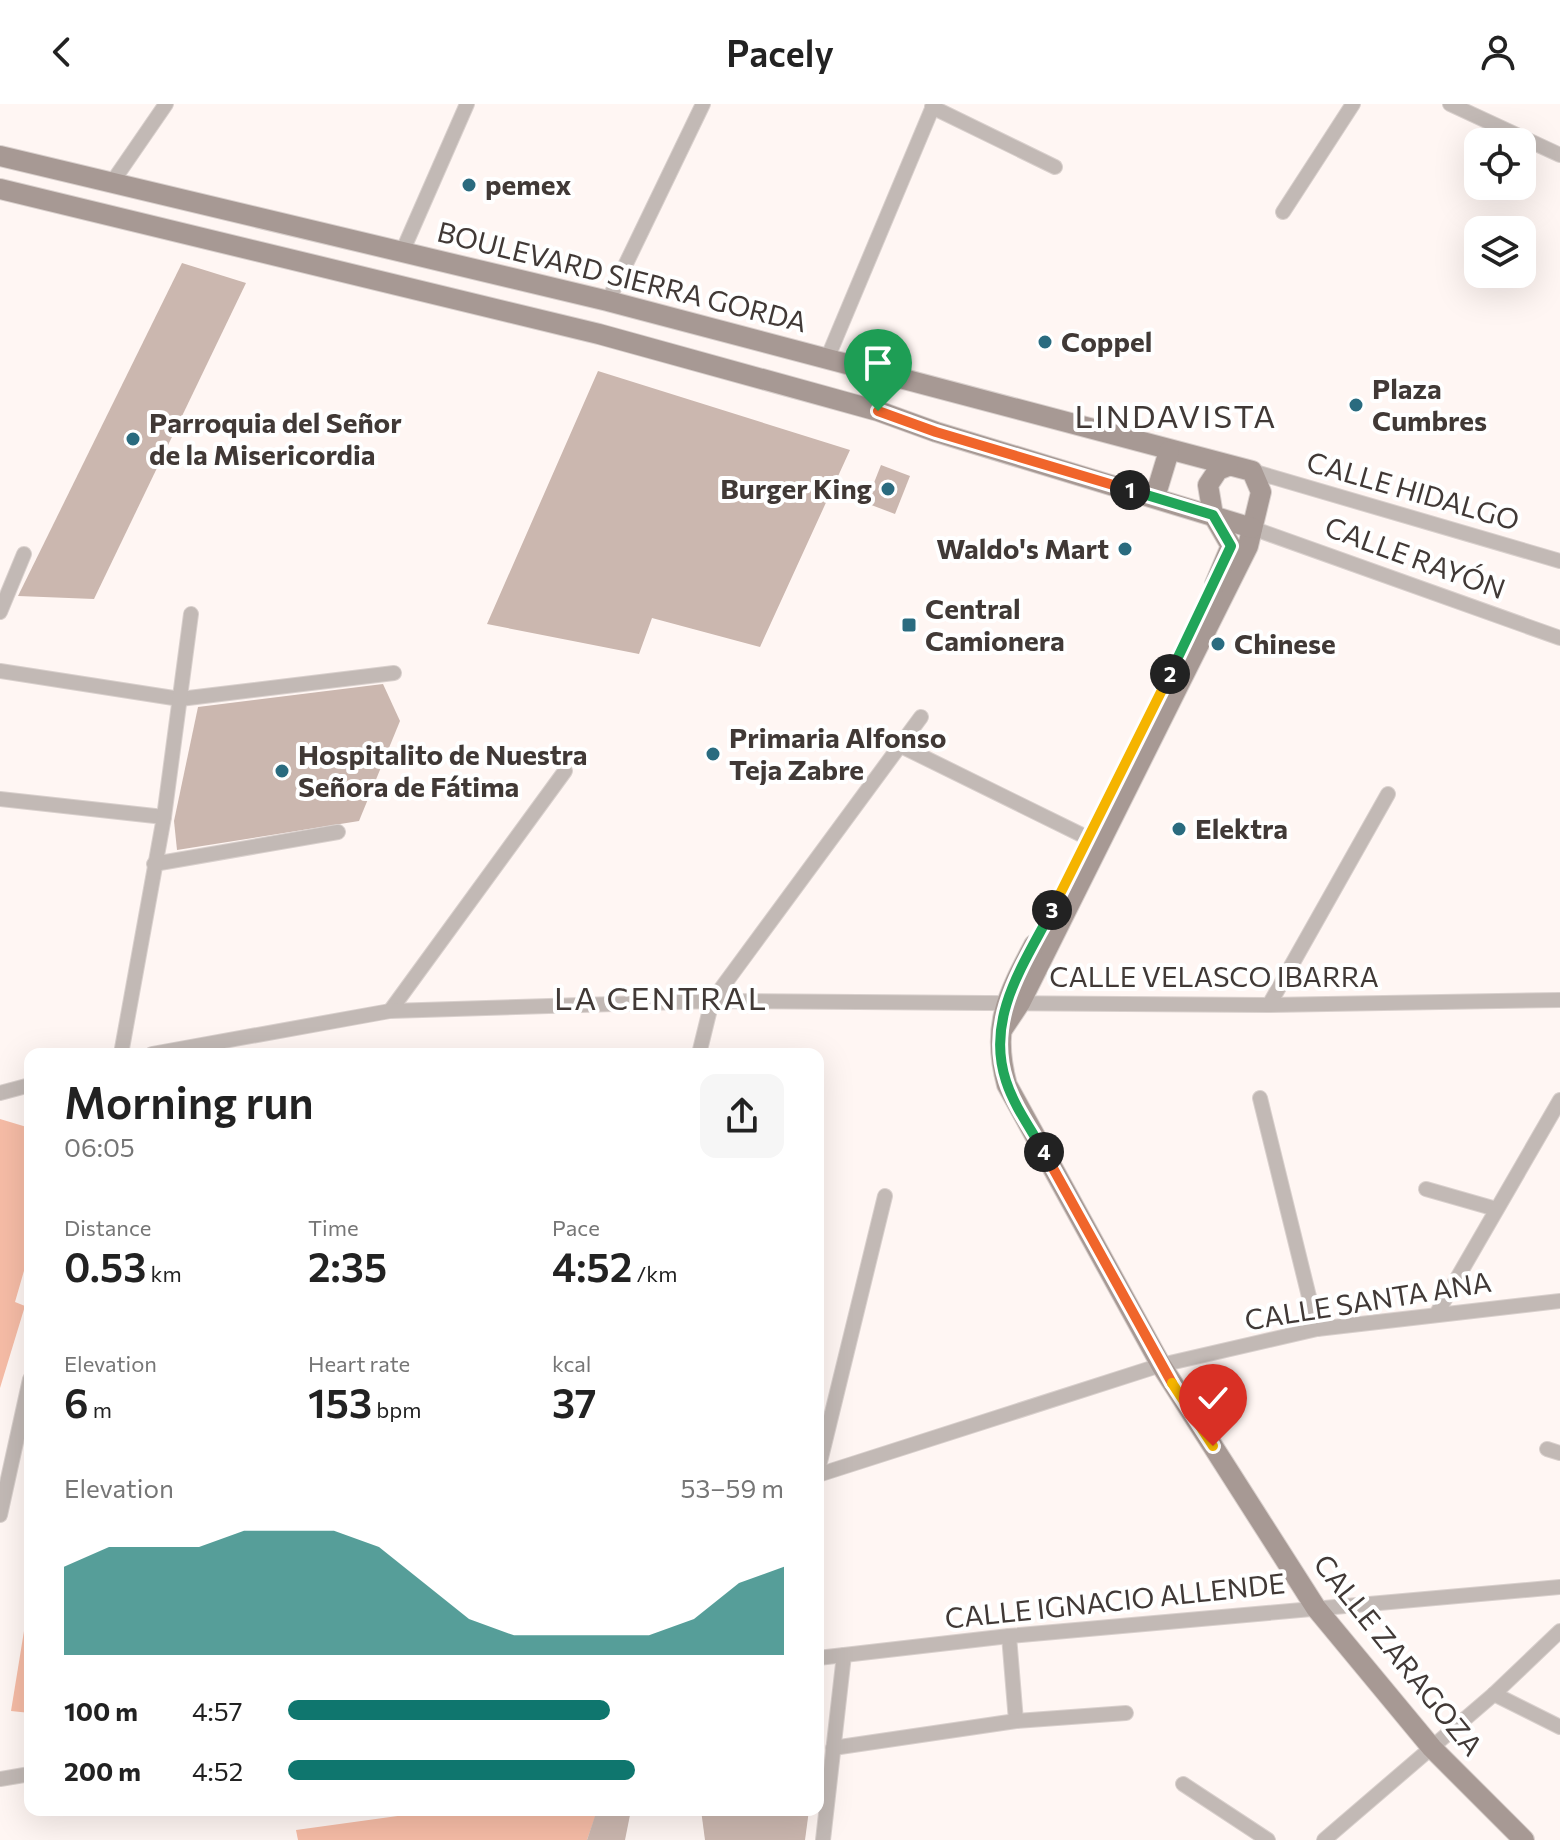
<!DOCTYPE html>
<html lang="en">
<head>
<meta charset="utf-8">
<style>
  body { margin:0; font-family:Commissioner,sans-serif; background:#f6f6f6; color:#222; height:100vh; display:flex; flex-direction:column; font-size:30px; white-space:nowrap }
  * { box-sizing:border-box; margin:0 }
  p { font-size:26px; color:#767676 }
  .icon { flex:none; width:44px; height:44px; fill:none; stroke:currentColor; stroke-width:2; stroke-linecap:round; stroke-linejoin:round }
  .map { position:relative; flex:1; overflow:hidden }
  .panel { position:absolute; left:24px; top:944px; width:800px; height:768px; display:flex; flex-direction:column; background:#fff; border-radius:16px; box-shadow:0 8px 32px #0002 }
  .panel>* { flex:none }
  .buttons { position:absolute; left:1464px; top:24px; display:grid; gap:16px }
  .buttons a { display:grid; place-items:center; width:72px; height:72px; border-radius:16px; background:#fff; box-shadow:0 8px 32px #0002; font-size:40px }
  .pin { position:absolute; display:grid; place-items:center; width:68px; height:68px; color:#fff; margin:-82px -34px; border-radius:50% 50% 50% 0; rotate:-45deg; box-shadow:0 0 8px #0007 }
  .pin .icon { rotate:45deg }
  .km { position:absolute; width:40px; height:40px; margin:-20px; border-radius:50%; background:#222; color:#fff; font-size:22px; line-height:40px; text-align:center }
  .round { display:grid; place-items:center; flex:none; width:84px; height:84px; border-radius:16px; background:#f6f6f6 }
  .head { display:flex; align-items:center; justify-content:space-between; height:136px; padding:0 40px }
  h1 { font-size:44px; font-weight:600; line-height:60px }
  .metrics { display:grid; grid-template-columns:repeat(3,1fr); gap:12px; height:136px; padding:8px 40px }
  .metrics div { display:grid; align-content:center }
  .metrics b { font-size:40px; font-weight:600 }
  .metrics small { font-size:22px; font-weight:400 }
  .metrics p { font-size:22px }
  .chart { height:224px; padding:16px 40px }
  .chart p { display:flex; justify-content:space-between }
  .chart svg { width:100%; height:144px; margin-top:8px; fill:#0f766e; opacity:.7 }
  ul { padding:0 40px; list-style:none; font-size:26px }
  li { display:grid; grid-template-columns:128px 96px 1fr; align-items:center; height:60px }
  li i { height:20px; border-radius:10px; background:#0f766e }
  header { display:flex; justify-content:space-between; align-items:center; height:104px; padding:0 40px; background:#fff; font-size:36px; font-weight:600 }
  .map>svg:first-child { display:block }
  .green { fill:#f6bca6 }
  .building { fill:#cbb7af }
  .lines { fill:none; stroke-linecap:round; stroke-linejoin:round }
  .street-casing { stroke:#d9d0cd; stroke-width:16 }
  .secondary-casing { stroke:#d9d0cd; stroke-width:22 }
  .street { stroke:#c2b9b5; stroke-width:14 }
  .secondary { stroke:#a79994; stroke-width:20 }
  .split-1-casing { stroke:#fff; stroke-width:16 }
  .split-2-casing { stroke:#fff; stroke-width:16 }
  .split-3-casing { stroke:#fff; stroke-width:16 }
  .split-4-casing { stroke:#fff; stroke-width:16 }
  .split-5-casing { stroke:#fff; stroke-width:16 }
  .split-6-casing { stroke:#fff; stroke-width:16 }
  .split-1 { stroke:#f0652b; stroke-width:10 }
  .split-2 { stroke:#22a559; stroke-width:10 }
  .split-3 { stroke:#f5b400; stroke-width:10 }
  .split-4 { stroke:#22a559; stroke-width:10 }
  .split-5 { stroke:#f0652b; stroke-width:10 }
  .split-6 { stroke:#f5b400; stroke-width:10 }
  .poi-dot { fill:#2a6b7f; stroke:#fff; stroke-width:3 }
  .labels { text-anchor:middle; stroke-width:8; stroke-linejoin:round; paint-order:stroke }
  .poi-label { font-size:28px; font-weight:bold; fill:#413936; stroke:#fff; text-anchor:start }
  .street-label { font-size:28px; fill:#413936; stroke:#fff }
  .quarter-label { font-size:32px; letter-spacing:2px; fill:#413936; stroke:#fff }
</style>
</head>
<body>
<header><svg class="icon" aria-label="back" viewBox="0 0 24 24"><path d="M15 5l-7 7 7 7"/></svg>Pacely<svg class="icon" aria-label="person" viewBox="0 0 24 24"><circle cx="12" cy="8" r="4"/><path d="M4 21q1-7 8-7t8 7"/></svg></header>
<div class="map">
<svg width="1560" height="1736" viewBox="0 0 1560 1736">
  <rect width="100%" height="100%" fill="#fff6f3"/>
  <g class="green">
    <polygon points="0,1015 30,1024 30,1146 15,1198 25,1202 0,1284"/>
    <polygon points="30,1490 30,1609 11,1607"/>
    <polygon points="441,1706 596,1706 597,1708 587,1736 298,1736 296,1726"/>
  </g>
  <g class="building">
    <polygon points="182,159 246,179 94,495 18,492"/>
    <polygon points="598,267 850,346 760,543 652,514 639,550 487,520"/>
    <polygon points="881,361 910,372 895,410 866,399"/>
    <polygon points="383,580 400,617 359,717 177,746 174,717 198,603"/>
    <polygon points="597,1706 631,1706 625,1736 587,1736"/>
    <polygon points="701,1706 809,1706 805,1736 705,1736"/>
  </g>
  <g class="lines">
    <defs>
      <g id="street">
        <polyline points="1450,0 1560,51"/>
        <polyline points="932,3 1055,63"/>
        <polyline points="113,77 166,0"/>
        <polyline points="1283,108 1353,0"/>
        <polyline points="403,146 467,0"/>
        <polyline points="608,197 703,0"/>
        <polyline points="827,255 934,0"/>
        <polyline points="1252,367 1560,457"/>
        <polyline points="1252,424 1560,534"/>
        <polyline points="0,508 24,450"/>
        <polyline points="0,567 180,595 394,569"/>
        <polyline points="901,642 1088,734"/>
        <polyline points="0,695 164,713"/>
        <polyline points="154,760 338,728"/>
        <polyline points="1269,901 1388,690"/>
        <polyline points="390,907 565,667"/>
        <polyline points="121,950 164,713 191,510"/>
        <polyline points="152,950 390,907 712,897 1269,901 1560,896"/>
        <polyline points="699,950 712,897 921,613"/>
        <polyline points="0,989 30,981"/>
        <polyline points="1260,994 1317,1225"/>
        <polyline points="1426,1085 1496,1105"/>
        <polyline points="1437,1209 1560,996"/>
        <polyline points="1547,1345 1560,1349"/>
        <polyline points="818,1366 885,1092"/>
        <polyline points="818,1371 1161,1261 1317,1225 1560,1197"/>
        <polyline points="0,1411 30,1275"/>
        <polyline points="1009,1532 1016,1617"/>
        <polyline points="818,1554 1009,1532 1560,1483"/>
        <polyline points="1494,1590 1560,1623"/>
        <polyline points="833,1644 1016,1617 1126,1609"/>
        <polyline points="0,1675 30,1670"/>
        <polyline points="1183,1680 1268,1736"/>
        <polyline points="823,1736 844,1551"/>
        <polyline points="1324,1736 1494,1590 1560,1527"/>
      </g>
      <g id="secondary">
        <polyline points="0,52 608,197 1252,367 1261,388 1248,442 1020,899 1002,926"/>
        <polyline points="0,85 599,230 878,307 936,328 1252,424"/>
        <polyline points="1155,393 1169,347"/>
        <polyline points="1215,480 1231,442 1213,411 1208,381 1218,366 1228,362"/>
        <path d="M1034 841C1007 892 991 923 1007 981L1161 1261 1316 1504 1432 1644 1524 1736"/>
      </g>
    </defs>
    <use href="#street" class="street-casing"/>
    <use href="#secondary" class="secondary-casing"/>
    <use href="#street" class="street"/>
    <use href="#secondary" class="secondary"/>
  </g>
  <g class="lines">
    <defs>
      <polyline id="split-1" points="878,307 936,328 1130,386"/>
      <polyline id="split-2" points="1130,386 1213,411 1231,442 1170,570"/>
      <polyline id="split-3" points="1052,806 1170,570"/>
      <path id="split-4" d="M1044 1048C1031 1025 1014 1002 1006 977 985 914 1024 860 1052 806"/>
      <polyline id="split-5" points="1044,1048 1172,1279"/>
      <polyline id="split-6" points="1172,1279 1213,1342"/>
    </defs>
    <use href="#split-1" class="split-1-casing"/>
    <use href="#split-2" class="split-2-casing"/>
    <use href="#split-3" class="split-3-casing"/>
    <use href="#split-4" class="split-4-casing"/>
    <use href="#split-5" class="split-5-casing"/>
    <use href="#split-6" class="split-6-casing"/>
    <use href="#split-1" class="split-1"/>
    <use href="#split-2" class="split-2"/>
    <use href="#split-3" class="split-3"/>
    <use href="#split-4" class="split-4"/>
    <use href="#split-5" class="split-5"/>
    <use href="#split-6" class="split-6"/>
  </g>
  <g class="poi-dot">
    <circle cx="469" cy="81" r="8"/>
    <circle cx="1045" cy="238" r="8"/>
    <circle cx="1356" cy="301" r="8"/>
    <circle cx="133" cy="335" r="8"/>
    <circle cx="888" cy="385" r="8"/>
    <circle cx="1125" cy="445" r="8"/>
    <rect x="901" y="513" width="16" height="16" rx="4"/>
    <circle cx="1218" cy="540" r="8"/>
    <circle cx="713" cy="650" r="8"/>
    <circle cx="282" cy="667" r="8"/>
    <circle cx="1179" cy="725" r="8"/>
  </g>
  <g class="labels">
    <g class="poi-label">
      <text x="485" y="91">pemex</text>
      <text x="1061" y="248">Coppel</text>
      <text x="1372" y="295">Plaza<tspan x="1372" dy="32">Cumbres</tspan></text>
      <text x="149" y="329">Parroquia del Señor<tspan x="149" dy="32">de la Misericordia</tspan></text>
      <text x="872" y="395" text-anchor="end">Burger King</text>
      <text x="1109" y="455" text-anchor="end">Waldo's Mart</text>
      <text x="925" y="515">Central<tspan x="925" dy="32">Camionera</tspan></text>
      <text x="1234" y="550">Chinese</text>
      <text x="729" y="644">Primaria Alfonso<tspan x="729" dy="32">Teja Zabre</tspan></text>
      <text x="298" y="661">Hospitalito de Nuestra<tspan x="298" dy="32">Señora de Fátima</tspan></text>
      <text x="1195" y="735">Elektra</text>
    </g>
    <g class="street-label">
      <text transform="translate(622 173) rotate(14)" y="10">BOULEVARD SIERRA GORDA</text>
      <text transform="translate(1413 387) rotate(16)" y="10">CALLE HIDALGO</text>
      <text transform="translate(1415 454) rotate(20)" y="10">CALLE RAYÓN</text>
      <text x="1214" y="883">CALLE VELASCO IBARRA</text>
      <text transform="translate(1368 1197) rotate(-9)" y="10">CALLE SANTA ANA</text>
      <text transform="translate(1115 1497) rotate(-6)" y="10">CALLE IGNACIO ALLENDE</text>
      <text transform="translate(1398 1551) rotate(51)" y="10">CALLE ZARAGOZA</text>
    </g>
    <g class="quarter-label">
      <text x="1176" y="324">LINDAVISTA</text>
      <text x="661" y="906">LA CENTRAL</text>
    </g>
  </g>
</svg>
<div class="buttons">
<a><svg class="icon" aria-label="locate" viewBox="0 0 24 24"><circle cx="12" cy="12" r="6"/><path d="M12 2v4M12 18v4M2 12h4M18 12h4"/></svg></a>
<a><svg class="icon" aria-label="layers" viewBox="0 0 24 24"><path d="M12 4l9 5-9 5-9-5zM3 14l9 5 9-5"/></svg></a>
</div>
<div class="pin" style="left:878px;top:307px;background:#1e9e55"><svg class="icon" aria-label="arrive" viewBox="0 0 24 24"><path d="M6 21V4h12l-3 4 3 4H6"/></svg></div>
<div class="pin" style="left:1213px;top:1342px;background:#d93025"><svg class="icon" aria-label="check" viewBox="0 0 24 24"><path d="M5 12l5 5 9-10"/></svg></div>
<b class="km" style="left:1130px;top:386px">1</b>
<b class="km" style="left:1170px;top:570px">2</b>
<b class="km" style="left:1052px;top:806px">3</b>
<b class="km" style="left:1044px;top:1048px">4</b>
<section class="panel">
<div class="head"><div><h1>Morning run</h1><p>06:05</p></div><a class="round"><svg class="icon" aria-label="share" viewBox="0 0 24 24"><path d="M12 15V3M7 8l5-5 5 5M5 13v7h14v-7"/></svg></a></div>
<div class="metrics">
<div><p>Distance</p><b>0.53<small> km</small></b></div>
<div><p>Time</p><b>2:35</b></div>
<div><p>Pace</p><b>4:52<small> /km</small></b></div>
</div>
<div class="metrics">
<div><p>Elevation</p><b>6<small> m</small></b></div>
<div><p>Heart rate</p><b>153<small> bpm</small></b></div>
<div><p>kcal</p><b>37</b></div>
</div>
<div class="chart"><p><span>Elevation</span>53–59 m</p>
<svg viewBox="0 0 160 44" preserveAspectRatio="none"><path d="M0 44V17L10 11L20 11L30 11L40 6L50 6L60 6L70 11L80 22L90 33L100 38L110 38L120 38L130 38L140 33L150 22L160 17V44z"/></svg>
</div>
<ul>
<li><b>100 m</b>4:57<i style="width:65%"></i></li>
<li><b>200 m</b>4:52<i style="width:70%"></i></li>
</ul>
</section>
</div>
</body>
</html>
